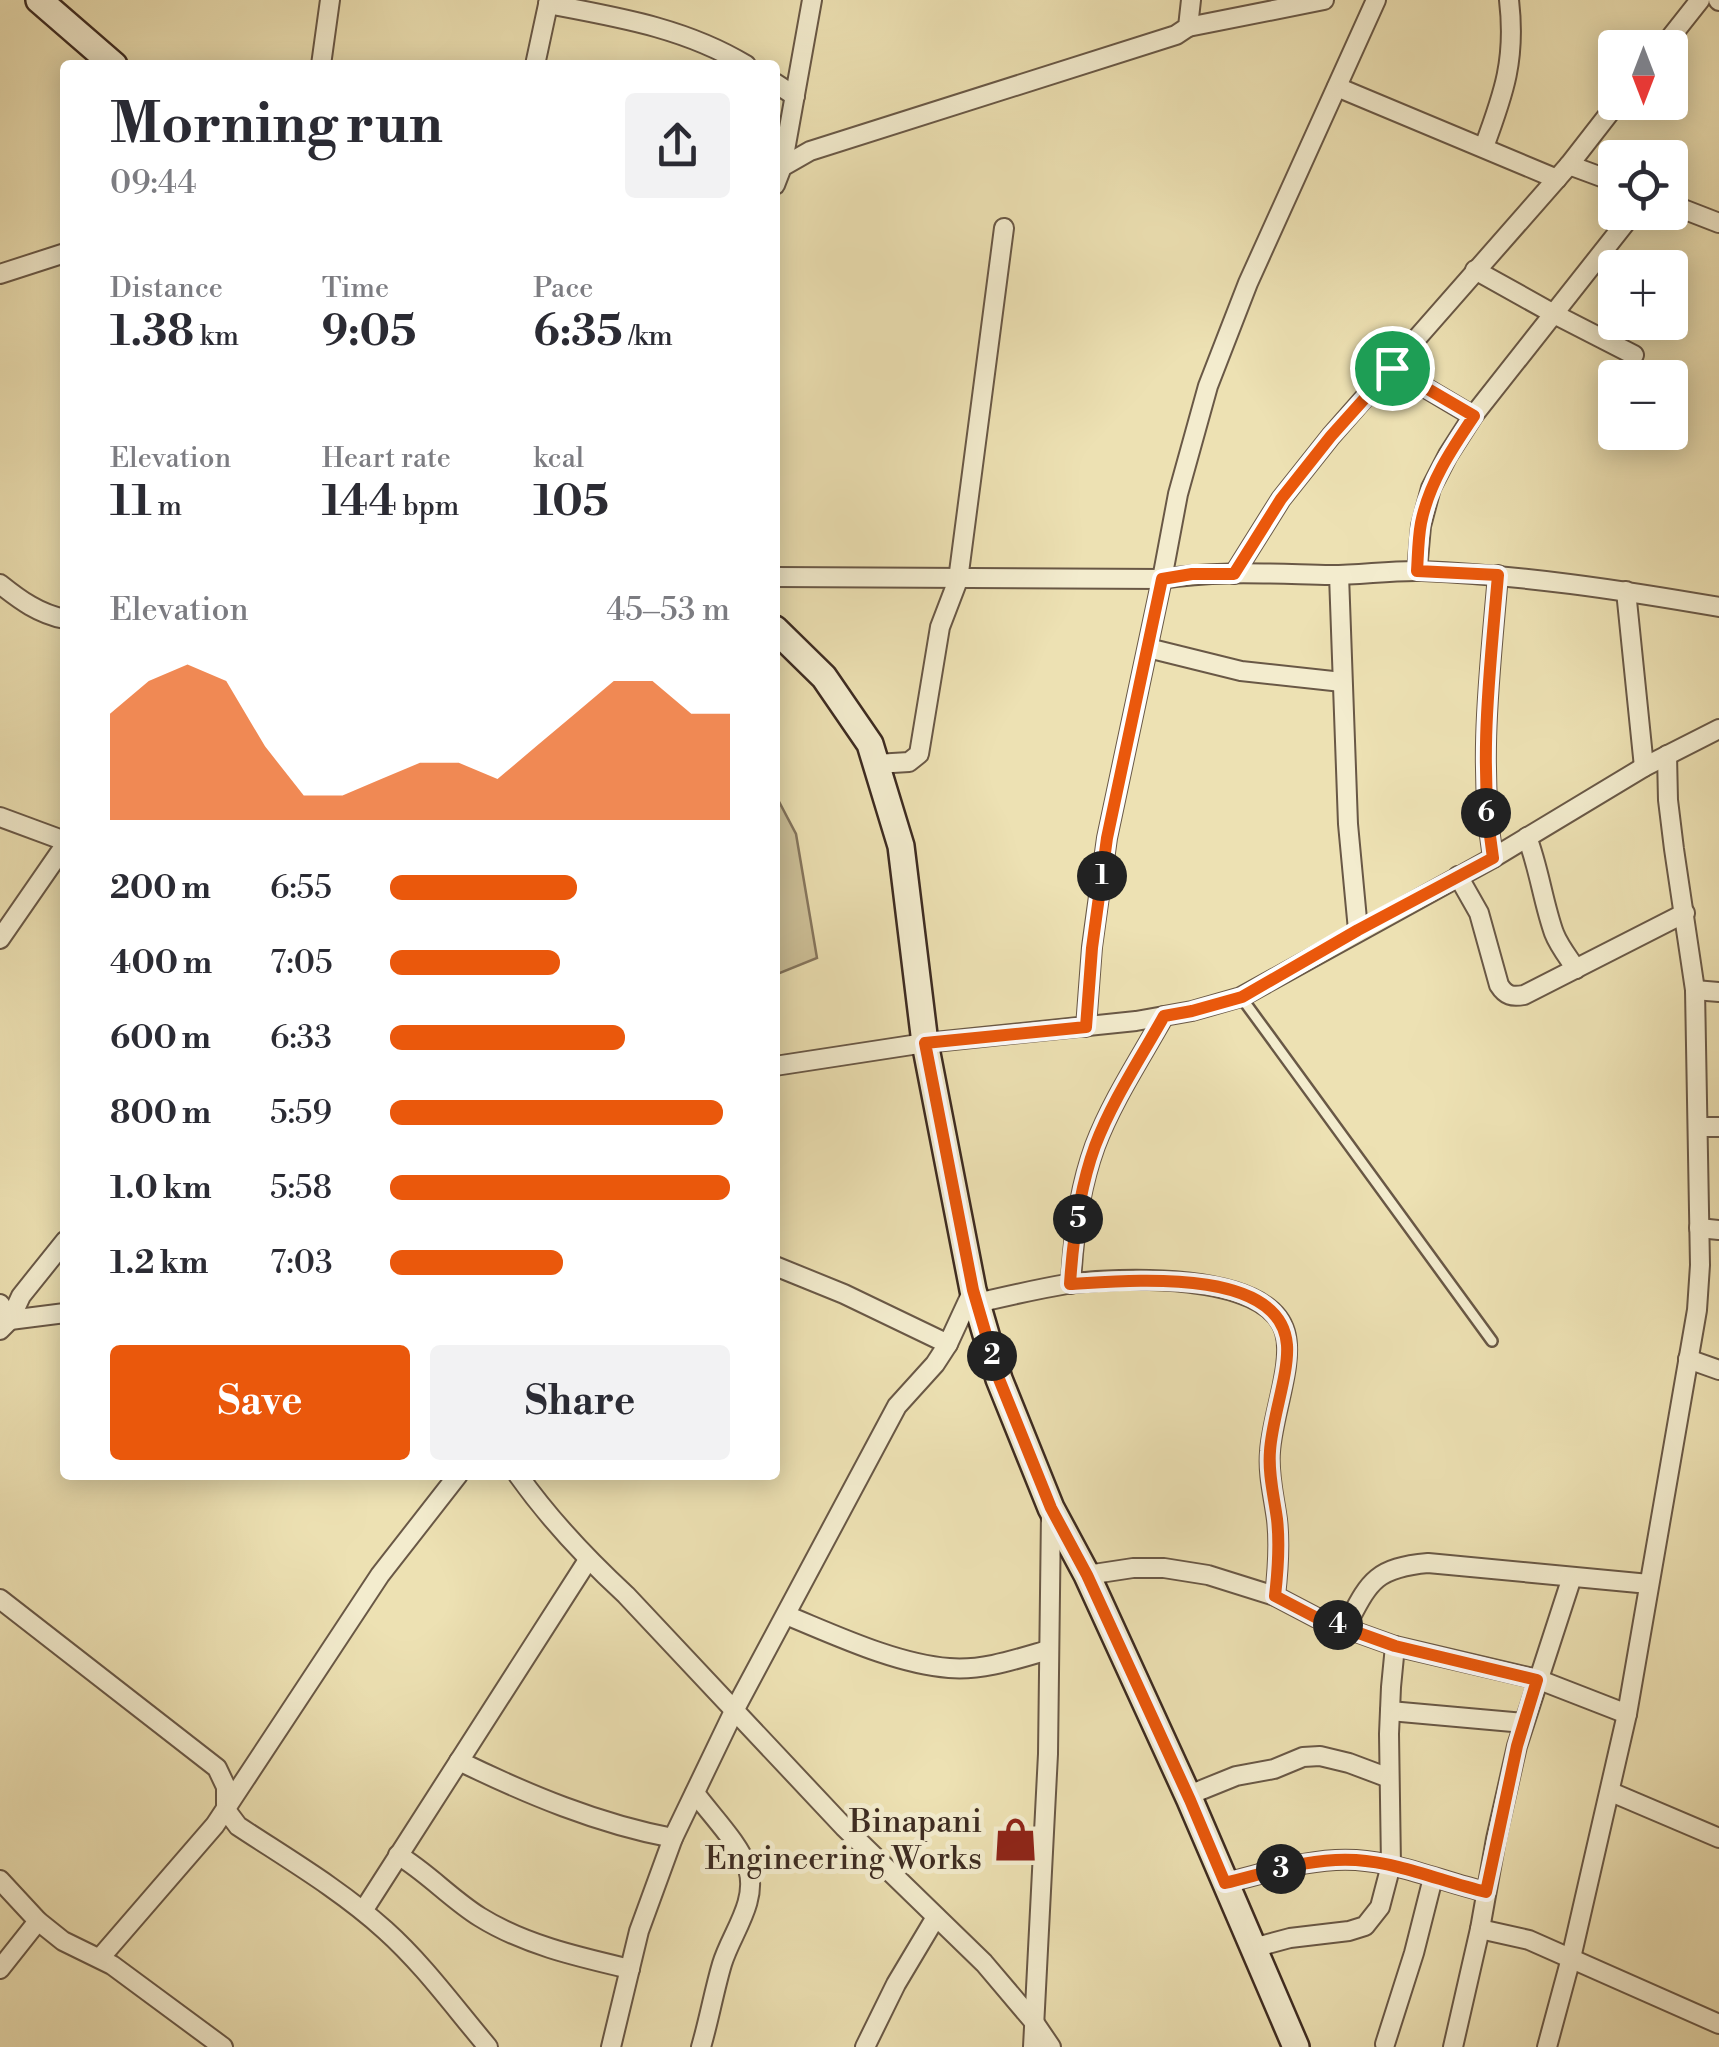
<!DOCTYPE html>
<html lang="en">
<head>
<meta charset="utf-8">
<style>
  body { margin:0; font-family:"Libre Bodoni",serif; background:#f2f2f3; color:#2b2b33; height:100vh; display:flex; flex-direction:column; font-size:38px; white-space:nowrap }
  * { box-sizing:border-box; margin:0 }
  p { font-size:32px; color:#7c7c81 }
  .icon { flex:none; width:55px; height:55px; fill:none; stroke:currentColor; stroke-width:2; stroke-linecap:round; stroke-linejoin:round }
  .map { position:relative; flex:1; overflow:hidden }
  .details { position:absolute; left:60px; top:60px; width:720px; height:1420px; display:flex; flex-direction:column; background:#fff; border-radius:10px; box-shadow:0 5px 25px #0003 }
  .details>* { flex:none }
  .needle { width:65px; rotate:180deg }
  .fabs { position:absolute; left:1598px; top:30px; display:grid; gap:20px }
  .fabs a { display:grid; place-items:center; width:90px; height:90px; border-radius:10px; background:#fff; box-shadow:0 5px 25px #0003; font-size:50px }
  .pin { position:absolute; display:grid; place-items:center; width:85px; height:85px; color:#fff; margin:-42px; border:5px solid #fff; border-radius:50%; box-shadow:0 2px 10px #0007 }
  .km { position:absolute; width:50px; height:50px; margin:-25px; border-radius:50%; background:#222; color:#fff; font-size:28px; line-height:50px; text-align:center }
  .round { display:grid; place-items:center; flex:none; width:105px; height:105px; border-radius:10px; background:#f2f2f3 }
  .headline { display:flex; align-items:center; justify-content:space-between; height:170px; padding:0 50px }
  h1 { font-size:55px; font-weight:700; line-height:75px }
  .stats { display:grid; grid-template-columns:repeat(3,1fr); gap:15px; height:170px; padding:10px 50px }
  .stats div { display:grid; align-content:center }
  .stats b { font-size:42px; font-weight:700 }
  .stats small { font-size:28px; font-weight:400 }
  .stats p { font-size:28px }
  .chart { height:280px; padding:20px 50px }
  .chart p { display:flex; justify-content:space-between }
  .chart svg { width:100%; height:180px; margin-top:10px; fill:#ea580c; opacity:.7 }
  .primary-button { display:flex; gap:20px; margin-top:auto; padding:20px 50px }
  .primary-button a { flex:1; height:115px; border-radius:10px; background:#ea580c; color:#fff; font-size:40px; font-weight:700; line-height:115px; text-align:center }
  .primary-button a+a { background:#f2f2f3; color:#2b2b33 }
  ul { padding:0 50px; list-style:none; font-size:32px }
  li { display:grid; grid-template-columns:160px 120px 1fr; align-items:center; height:75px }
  li i { height:25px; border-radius:12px; background:#ea580c }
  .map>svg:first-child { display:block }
  .green { fill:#cfc29a; stroke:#86765e; stroke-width:2.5 }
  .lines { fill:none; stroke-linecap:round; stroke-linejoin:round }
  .service-casing { stroke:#695846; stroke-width:14 }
  .minor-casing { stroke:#695846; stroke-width:22 }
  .secondary-casing { stroke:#3d2b21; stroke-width:30 }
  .service { stroke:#f3ecce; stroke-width:9 }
  .minor { stroke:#f3ecce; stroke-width:18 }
  .secondary { stroke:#f3ecce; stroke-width:25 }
  .route-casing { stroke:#fff; stroke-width:20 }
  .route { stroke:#ea580c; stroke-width:12 }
  .labels { text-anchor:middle; stroke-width:10; stroke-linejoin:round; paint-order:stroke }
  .poi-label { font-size:32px; fill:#3d2b21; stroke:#f3ecce; text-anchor:end }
</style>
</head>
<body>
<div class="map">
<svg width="1719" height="2047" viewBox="0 0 1719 2047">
  <rect width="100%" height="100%" fill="#ede1b3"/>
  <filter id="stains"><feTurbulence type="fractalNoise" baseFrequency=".002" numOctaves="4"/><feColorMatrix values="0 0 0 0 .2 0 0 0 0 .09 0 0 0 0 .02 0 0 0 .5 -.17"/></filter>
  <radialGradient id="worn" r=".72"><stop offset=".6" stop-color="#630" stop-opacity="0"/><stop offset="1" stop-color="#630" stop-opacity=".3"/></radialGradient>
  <polygon class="green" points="775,794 796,834 817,958 775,975"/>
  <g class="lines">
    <defs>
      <polyline id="service" points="1241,997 1492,1341"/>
      <g id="minor">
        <polyline points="1718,0 1719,1"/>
        <path d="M548 4C617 17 685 28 746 65"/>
        <polyline points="1188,27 1324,0"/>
        <polyline points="1662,48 1700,0"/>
        <polyline points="321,65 330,0"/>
        <polyline points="535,65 549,0"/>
        <polyline points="775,83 795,96"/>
        <polyline points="1337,87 1557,179"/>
        <path d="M1484 147C1504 93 1516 59 1509 0"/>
        <polyline points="1569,165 1615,182"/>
        <polyline points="782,167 812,0"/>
        <polyline points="775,185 782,167 810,151 1176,35 1188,27 1191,0"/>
        <polyline points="1670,204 1719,223"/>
        <polyline points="1475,270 1554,314 1634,355"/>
        <polyline points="0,274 65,253"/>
        <polyline points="1392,368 1473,416"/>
        <polyline points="1417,571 1421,526 1431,488 1448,455 1473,416 1634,212"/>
        <polyline points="1234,574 1281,499 1331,436 1569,165 1618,102"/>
        <polyline points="1339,575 1348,824 1358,930"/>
        <path d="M775 577 1162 579C1217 570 1275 574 1331 575 1361 575 1392 570 1422 571 1522 575 1621 590 1719 607"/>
        <path d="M0 584C20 600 39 614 65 619"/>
        <polyline points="1626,591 1644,767"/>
        <polyline points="1148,648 1241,671 1342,682"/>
        <polyline points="876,764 909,762 919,754 940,627 958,580 1004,228"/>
        <polyline points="0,817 65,841"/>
        <path d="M1527 837C1539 868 1543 902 1554 933 1559 946 1568 957 1576 969"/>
        <path d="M1493 858C1478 763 1490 671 1498 575"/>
        <path d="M1458 876 1479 913 1499 985C1506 996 1512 997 1524 995L1685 913"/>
        <polyline points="0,939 65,845"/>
        <polyline points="1695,990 1719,992"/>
        <polyline points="1086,1027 1092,947 1107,838 1162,579 1178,494 1208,386 1248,283 1376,0"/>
        <polyline points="775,1066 925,1043 1136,1021 1192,1011 1241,997 1493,858 1644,767 1719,729"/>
        <polyline points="1698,1127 1719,1127"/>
        <polyline points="1699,1228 1719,1230"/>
        <polyline points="775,1266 844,1294 948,1344 973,1290"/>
        <path d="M1071 1284C1073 1238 1079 1190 1095 1146 1112 1101 1140 1059 1164 1016"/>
        <path d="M977 1303C1007 1296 1037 1289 1067 1284 1116 1277 1268 1271 1285 1332 1294 1364 1272 1416 1270 1452 1268 1475 1274 1497 1277 1520 1280 1546 1278 1570 1275 1596"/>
        <polyline points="0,1304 10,1320 65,1313"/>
        <polyline points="0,1330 10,1320 21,1296 65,1241"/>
        <polyline points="1688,1359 1719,1370"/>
        <path d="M518 1475C550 1520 586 1558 626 1595L844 1827 984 1963 1034 2022 1051 2047"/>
        <polyline points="1087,1575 1133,1568 1164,1568 1208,1575 1275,1596 1317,1618 1395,1646 1537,1679 1627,1714"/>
        <path d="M0 1599 217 1768 226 1787V1810L238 1826C288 1859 341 1890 385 1930 424 1965 454 2007 488 2047"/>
        <path d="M786 1615C835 1635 896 1664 949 1668 982 1671 1017 1659 1048 1650"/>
        <path d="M1345 1628C1369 1583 1373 1568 1428 1563L1649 1584"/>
        <polyline points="1390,1711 1524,1723"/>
        <path d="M459 1761C527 1794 598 1824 673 1838"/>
        <polyline points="1611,1792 1719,1838"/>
        <path d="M695 1793C711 1815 740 1844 748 1869 758 1902 731 1934 722 1964 714 1991 709 2020 701 2047"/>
        <polyline points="1189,1795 1236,1776 1274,1769 1303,1757 1320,1756 1349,1763 1389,1778"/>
        <path d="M398 1855C428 1873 451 1899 480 1917 525 1945 579 1957 630 1969"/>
        <polyline points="0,1880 38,1921 63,1941 112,1965 223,2047"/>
        <path d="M1225 1883C1267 1873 1312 1857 1356 1860 1401 1863 1443 1882 1486 1892"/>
        <polyline points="363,1911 588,1560"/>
        <polyline points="1480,1929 1529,1940 1719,2024"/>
        <polyline points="1253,1948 1290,1938 1349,1931 1365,1926 1380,1907 1391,1865 1389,1734 1391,1687 1395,1646"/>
        <polyline points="100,1958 215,1825 380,1575 458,1475"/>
        <polyline points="0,1969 38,1921"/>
        <polyline points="1385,2044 1414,1953 1433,1878"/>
        <polyline points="611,2047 639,1931 673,1838 735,1709 897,1406 935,1364 948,1344"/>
        <polyline points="865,2047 896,1984 936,1917"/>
        <polyline points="1033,2047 1048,1754 1051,1513"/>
        <polyline points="1453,2047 1480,1929 1496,1839 1517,1746 1572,1577"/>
        <polyline points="1547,2047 1571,1958 1627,1714 1697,1310 1700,1265 1695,990 1674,849 1668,800 1667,755"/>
      </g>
      <g id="secondary">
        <polyline points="39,0 114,65"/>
        <polyline points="775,629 824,677 870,744 901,846 925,1043 973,1290 999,1379 1051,1508 1087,1575 1190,1800 1296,2047"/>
      </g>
    </defs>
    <use href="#service" class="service-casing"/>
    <use href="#minor" class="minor-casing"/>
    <use href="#secondary" class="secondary-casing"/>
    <use href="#service" class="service"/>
    <use href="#minor" class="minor"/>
    <use href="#secondary" class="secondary"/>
  </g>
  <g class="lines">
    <defs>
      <path id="route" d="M1392 368 1474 416C1451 450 1429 483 1421 523 1418 539 1418 556 1417 571L1498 575C1490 670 1478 763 1493 858L1358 930 1242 997 1192 1011 1164 1016C1140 1059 1112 1101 1095 1146 1079 1190 1073 1238 1070 1284 1125 1281 1281 1265 1287 1345 1289 1374 1272 1418 1270 1451 1268 1474 1274 1496 1277 1519 1280 1545 1278 1570 1275 1596L1317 1618 1395 1646 1537 1680 1517 1746 1486 1892C1443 1882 1401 1863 1356 1860 1312 1857 1267 1873 1225 1883L1190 1800 1087 1575 1051 1508 999 1379 973 1290 925 1043 1086 1027 1092 948 1107 838 1162 579 1192 574H1234L1281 499 1331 436Z"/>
    </defs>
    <use href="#route" class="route-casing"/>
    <use href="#route" class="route"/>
  </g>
  <defs>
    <symbol id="shop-bare" viewBox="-9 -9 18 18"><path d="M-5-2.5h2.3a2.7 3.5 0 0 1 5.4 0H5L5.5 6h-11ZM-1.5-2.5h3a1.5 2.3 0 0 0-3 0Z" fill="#8f2418" stroke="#f3ecce" stroke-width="2.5" paint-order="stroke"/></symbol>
  </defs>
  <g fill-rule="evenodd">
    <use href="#shop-bare" x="984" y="1808" width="63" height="63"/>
  </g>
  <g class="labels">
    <g class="poi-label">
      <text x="982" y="1832">Binapani<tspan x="982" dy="37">Engineering Works</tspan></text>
    </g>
  </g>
  <rect width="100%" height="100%" filter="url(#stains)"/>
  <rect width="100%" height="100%" fill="url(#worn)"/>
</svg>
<div class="fabs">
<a><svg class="needle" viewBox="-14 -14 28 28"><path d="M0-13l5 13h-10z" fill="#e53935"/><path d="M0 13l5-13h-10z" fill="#7c7c81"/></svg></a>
<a><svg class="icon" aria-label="locate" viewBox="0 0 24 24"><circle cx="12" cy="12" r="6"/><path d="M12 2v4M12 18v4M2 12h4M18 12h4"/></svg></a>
<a>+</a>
<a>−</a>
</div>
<div class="pin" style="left:1392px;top:368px;background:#1e9e55"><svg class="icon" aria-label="arrive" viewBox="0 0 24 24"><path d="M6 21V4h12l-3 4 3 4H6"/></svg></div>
<b class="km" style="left:1102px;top:876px">1</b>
<b class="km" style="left:992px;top:1356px">2</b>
<b class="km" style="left:1281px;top:1869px">3</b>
<b class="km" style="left:1338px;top:1625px">4</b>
<b class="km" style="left:1078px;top:1219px">5</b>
<b class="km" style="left:1486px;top:813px">6</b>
<section class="details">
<div class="headline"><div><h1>Morning run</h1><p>09:44</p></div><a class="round"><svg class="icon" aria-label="share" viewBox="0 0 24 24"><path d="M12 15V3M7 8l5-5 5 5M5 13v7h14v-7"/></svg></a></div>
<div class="stats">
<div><p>Distance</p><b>1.38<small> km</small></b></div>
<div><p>Time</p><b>9:05</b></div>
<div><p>Pace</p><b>6:35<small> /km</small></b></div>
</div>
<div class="stats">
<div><p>Elevation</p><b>11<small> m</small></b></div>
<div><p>Heart rate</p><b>144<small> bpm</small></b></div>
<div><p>kcal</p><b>105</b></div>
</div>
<div class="chart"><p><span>Elevation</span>45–53 m</p>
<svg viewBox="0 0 160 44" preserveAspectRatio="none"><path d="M0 44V18L10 10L20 6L30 10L40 26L50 38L60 38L70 34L80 30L90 30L100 34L110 26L120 18L130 10L140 10L150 18L160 18V44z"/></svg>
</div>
<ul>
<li><b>200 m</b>6:55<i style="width:55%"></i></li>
<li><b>400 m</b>7:05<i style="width:50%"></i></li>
<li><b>600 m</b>6:33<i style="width:69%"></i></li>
<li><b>800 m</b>5:59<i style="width:98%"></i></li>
<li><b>1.0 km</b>5:58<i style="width:100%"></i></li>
<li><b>1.2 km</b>7:03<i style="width:51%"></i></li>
</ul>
<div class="primary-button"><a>Save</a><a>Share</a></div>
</section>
</div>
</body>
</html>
